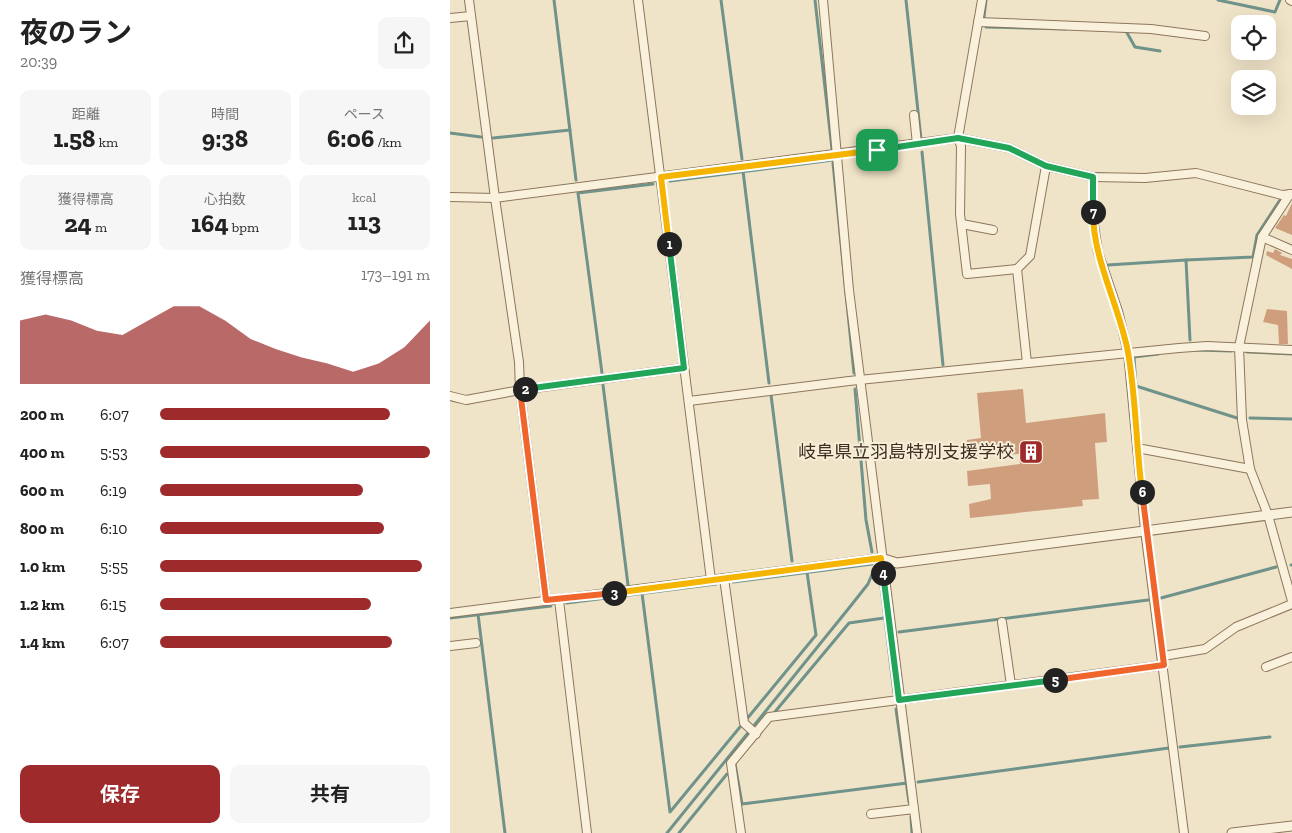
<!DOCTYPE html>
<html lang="ja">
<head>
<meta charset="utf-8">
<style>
  body { margin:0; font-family:"Zilla Slab","Noto Sans JP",serif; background:#f6f6f6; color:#222; height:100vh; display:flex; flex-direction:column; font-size:19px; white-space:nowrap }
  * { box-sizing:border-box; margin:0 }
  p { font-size:16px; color:#767676 }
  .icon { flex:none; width:28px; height:28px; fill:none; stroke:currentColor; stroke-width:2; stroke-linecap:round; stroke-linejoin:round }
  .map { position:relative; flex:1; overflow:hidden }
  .side { display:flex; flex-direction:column; background:#fff; width:450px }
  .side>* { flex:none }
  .controls { position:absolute; left:781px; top:15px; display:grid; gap:10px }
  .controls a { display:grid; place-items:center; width:45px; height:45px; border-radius:10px; background:#fff; box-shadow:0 5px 20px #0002; font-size:25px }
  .pin { position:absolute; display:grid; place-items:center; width:42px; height:42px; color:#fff; margin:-21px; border-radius:10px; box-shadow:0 2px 8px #0006 }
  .km { position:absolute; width:25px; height:25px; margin:-12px; border-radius:50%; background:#222; color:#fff; font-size:14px; line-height:25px; text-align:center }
  .round { display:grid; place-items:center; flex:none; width:52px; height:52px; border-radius:10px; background:#f6f6f6 }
  .headline { display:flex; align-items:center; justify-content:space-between; height:85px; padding:0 20px }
  h1 { font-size:28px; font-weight:700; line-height:38px }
  .stats { display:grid; grid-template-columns:repeat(3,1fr); gap:8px; height:85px; padding:5px 20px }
  .stats div { display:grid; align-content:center; border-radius:10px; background:#f6f6f6; text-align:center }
  .stats b { font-size:25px; font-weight:700 }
  .stats small { font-size:14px; font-weight:400 }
  .stats p { font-size:14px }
  .chart { height:140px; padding:10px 20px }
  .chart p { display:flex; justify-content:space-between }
  .chart svg { width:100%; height:90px; margin-top:5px; fill:#9e2a2b; opacity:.7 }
  .cta { display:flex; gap:10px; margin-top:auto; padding:10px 20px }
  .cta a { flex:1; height:58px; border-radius:10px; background:#9e2a2b; color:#fff; font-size:20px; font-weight:700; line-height:58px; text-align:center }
  .cta a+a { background:#f6f6f6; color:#222 }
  ul { padding:0 20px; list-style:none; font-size:16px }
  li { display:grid; grid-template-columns:80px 60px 1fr; align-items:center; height:38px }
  li i { height:12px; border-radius:6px; background:#9e2a2b }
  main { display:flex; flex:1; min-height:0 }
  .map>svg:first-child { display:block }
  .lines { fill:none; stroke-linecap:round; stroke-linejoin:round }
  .stream { stroke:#6f938a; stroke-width:3 }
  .building { fill:#cf9f7d }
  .minor-casing { stroke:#8d765c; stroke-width:10 }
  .tertiary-casing { stroke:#8d765c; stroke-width:11 }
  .minor { stroke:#faf1dc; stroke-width:8 }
  .tertiary { stroke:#faf1dc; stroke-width:9 }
  .split-1-casing { stroke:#fff; stroke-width:10 }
  .split-2-casing { stroke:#fff; stroke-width:10 }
  .split-3-casing { stroke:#fff; stroke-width:10 }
  .split-4-casing { stroke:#fff; stroke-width:10 }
  .split-5-casing { stroke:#fff; stroke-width:10 }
  .split-6-casing { stroke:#fff; stroke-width:10 }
  .split-7-casing { stroke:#fff; stroke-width:10 }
  .split-8-casing { stroke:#fff; stroke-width:10 }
  .split-1 { stroke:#f5b400; stroke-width:6 }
  .split-2 { stroke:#22a559; stroke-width:6 }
  .split-3 { stroke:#f0652b; stroke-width:6 }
  .split-4 { stroke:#f5b400; stroke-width:6 }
  .split-5 { stroke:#22a559; stroke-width:6 }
  .split-6 { stroke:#f0652b; stroke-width:6 }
  .split-7 { stroke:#f5b400; stroke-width:6 }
  .split-8 { stroke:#22a559; stroke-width:6 }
  .labels { text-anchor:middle; stroke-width:4; stroke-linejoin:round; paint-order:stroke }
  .poi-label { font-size:18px; fill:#3d2e20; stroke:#f7eed8; text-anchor:end }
</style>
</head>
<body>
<main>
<section class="side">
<div class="headline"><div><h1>夜のラン</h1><p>20:39</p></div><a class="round"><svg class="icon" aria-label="share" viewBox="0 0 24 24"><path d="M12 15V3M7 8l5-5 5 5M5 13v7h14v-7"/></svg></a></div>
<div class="stats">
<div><p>距離</p><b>1.58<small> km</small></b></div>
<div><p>時間</p><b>9:38</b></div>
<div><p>ペース</p><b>6:06<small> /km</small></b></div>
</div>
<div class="stats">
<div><p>獲得標高</p><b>24<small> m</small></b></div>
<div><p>心拍数</p><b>164<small> bpm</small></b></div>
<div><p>kcal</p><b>113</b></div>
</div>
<div class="chart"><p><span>獲得標高</span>173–191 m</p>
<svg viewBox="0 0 160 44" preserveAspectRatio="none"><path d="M0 44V13L10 10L20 13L30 18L40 20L50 13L60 6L70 6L80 13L90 22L100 27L110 31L120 34L130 38L140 34L150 26L160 13V44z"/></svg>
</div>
<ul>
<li><b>200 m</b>6:07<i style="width:85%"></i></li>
<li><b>400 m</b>5:53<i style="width:100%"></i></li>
<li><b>600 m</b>6:19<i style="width:75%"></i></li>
<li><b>800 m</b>6:10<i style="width:83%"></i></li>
<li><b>1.0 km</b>5:55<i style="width:97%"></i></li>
<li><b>1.2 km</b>6:15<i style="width:78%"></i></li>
<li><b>1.4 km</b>6:07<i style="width:86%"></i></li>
</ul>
<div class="cta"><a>保存</a><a>共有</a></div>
</section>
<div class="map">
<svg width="842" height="833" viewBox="0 0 842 833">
  <rect width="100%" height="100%" fill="#f0e4c8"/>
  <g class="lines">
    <g class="stream">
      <polyline points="104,0 126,180"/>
      <polyline points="271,0 292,159"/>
      <polyline points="365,0 382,149"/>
      <polyline points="456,0 471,139"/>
      <polyline points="536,0 534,17 536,27 616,29"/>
      <polyline points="768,0 825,12 830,0"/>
      <polyline points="674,31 676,31 685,47 710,51"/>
      <polyline points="0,133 31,137"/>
      <polyline points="43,138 120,130"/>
      <polyline points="472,152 493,365"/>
      <polyline points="383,163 404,373"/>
      <polyline points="293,171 319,383"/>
      <polyline points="220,181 383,160"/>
      <polyline points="736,260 803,257 807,235 830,200"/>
      <polyline points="658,265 736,260 740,340"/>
      <polyline points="747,350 781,351"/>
      <polyline points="797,352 842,354"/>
      <polyline points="708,354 684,357 686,386 787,418"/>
      <polyline points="152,373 128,193 203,184"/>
      <polyline points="153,385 178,585"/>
      <polyline points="405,389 416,520 422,552"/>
      <polyline points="321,395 342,561"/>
      <polyline points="800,418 842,419"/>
      <polyline points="841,565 842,565"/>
      <polyline points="283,582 422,564"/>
      <polyline points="431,586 444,693"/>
      <polyline points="192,593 220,812 290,727"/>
      <polyline points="711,598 826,567"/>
      <polyline points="117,603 266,584"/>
      <polyline points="28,614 55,833"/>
      <polyline points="0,618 101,606"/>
      <polyline points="449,632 698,600"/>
      <polyline points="446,709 459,802"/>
      <polyline points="324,713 399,623 434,618"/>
      <polyline points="296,720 366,635 357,572"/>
      <polyline points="730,747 820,737"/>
      <polyline points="285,764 292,804 457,783"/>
      <polyline points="468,782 719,748"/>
      <polyline points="461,817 462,833"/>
      <polyline points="217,833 399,608 418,584 423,572"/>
      <polyline points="229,833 277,774"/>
    </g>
  </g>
  <g class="building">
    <polygon points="842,203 842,235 825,228 834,215 836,216"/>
    <polygon points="825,249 832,253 830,255 842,259 842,269 816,255 817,251 823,253"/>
    <polygon points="817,309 837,311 838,344 829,344 828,325 813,322"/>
    <polygon points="573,389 576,423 655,413 657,442 645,443 649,499 632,500 633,506 520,518 519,504 541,499 540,484 518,486 517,471 570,464 569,454 515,457 517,440 531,438 527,393"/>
  </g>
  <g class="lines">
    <defs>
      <g id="minor">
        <polyline points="19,0 45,198 69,362 70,390 96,600"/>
        <polyline points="188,0 261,580"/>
        <polyline points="373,0 399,290 467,833"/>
        <polyline points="532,0 508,138 511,146 510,214 517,274 567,269"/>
        <polyline points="840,0 842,1"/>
        <polyline points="0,18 21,16"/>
        <polyline points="528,22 701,29 755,36"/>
        <polyline points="464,115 467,144"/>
        <polyline points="643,177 643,218 648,252 668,311 678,353 695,530 734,833"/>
        <polyline points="840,194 812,237 789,347 792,420 800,469 818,515 842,601"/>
        <polyline points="0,197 45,198 508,138 559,148 596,166 643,177 695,178 746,173 832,195 842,194"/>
        <polyline points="512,224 543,230"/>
        <polyline points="812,237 842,250"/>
        <polyline points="577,363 567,269 580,256 596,166"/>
        <polyline points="0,396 16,400 70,390 233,368"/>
        <polyline points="239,401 399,381 729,348 757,346 842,350"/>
        <polyline points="687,448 800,469"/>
        <polyline points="274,578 294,723 306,734"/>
        <polyline points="109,600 137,833"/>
        <polyline points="0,613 431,558"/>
        <polyline points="552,622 561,685"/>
        <polyline points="0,646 26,643"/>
        <polyline points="713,656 755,649 786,627 842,604"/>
        <polyline points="816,667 842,657"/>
        <polyline points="421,814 464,809"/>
        <polyline points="291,833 281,763 319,717 714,665"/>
      </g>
      <g id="tertiary">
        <polyline points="431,558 447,563 842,512"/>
        <polyline points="782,833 842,826"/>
      </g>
    </defs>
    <use href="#minor" class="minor-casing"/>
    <use href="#tertiary" class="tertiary-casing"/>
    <use href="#minor" class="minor"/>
    <use href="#tertiary" class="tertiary"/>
  </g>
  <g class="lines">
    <defs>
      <polyline id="split-1" points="219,244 211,177 427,150"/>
      <polyline id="split-2" points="75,389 234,368 219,244"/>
      <polyline id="split-3" points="75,389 70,390 96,600 164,593"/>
      <polyline id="split-4" points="164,593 431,558 433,573"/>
      <polyline id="split-5" points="433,573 449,700 605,680"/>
      <polyline id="split-6" points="605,680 714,665 692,492"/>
      <path id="split-7" d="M643 212C643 260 669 305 678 352 686 398 686 445 692 492"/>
      <polyline id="split-8" points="427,150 508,138 559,148 596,166 643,177 643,212"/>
    </defs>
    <use href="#split-1" class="split-1-casing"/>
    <use href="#split-2" class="split-2-casing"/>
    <use href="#split-3" class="split-3-casing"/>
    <use href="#split-4" class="split-4-casing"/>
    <use href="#split-5" class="split-5-casing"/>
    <use href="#split-6" class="split-6-casing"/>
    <use href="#split-7" class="split-7-casing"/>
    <use href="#split-8" class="split-8-casing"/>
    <use href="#split-1" class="split-1"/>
    <use href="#split-2" class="split-2"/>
    <use href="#split-3" class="split-3"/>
    <use href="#split-4" class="split-4"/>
    <use href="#split-5" class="split-5"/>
    <use href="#split-6" class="split-6"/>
    <use href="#split-7" class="split-7"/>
    <use href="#split-8" class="split-8"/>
  </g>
  <defs>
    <symbol id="building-square" viewBox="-11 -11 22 22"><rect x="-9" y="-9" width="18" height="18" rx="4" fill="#9e2a2b" stroke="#f7eed8"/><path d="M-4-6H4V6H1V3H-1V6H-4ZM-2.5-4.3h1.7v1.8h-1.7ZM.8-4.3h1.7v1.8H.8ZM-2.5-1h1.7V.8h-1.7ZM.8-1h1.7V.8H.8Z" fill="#fff"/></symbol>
  </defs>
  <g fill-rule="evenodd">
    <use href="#building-square" x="567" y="438" width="28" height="28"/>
  </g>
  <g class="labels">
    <g class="poi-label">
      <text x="564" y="458">岐阜県立羽島特別支援学校</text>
    </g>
  </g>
</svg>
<div class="controls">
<a><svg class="icon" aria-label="locate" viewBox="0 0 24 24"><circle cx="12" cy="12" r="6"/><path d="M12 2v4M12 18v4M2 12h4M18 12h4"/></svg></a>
<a><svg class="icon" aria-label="layers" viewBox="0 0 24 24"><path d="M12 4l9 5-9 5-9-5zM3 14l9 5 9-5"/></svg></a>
</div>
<div class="pin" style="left:427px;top:150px;background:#1e9e55"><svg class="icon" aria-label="arrive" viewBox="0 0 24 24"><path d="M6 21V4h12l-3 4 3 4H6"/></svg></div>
<b class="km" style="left:219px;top:244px">1</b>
<b class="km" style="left:75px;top:389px">2</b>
<b class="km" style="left:164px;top:593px">3</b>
<b class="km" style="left:433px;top:573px">4</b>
<b class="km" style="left:605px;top:680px">5</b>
<b class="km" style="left:692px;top:492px">6</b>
<b class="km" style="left:643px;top:212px">7</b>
</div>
</main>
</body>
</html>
